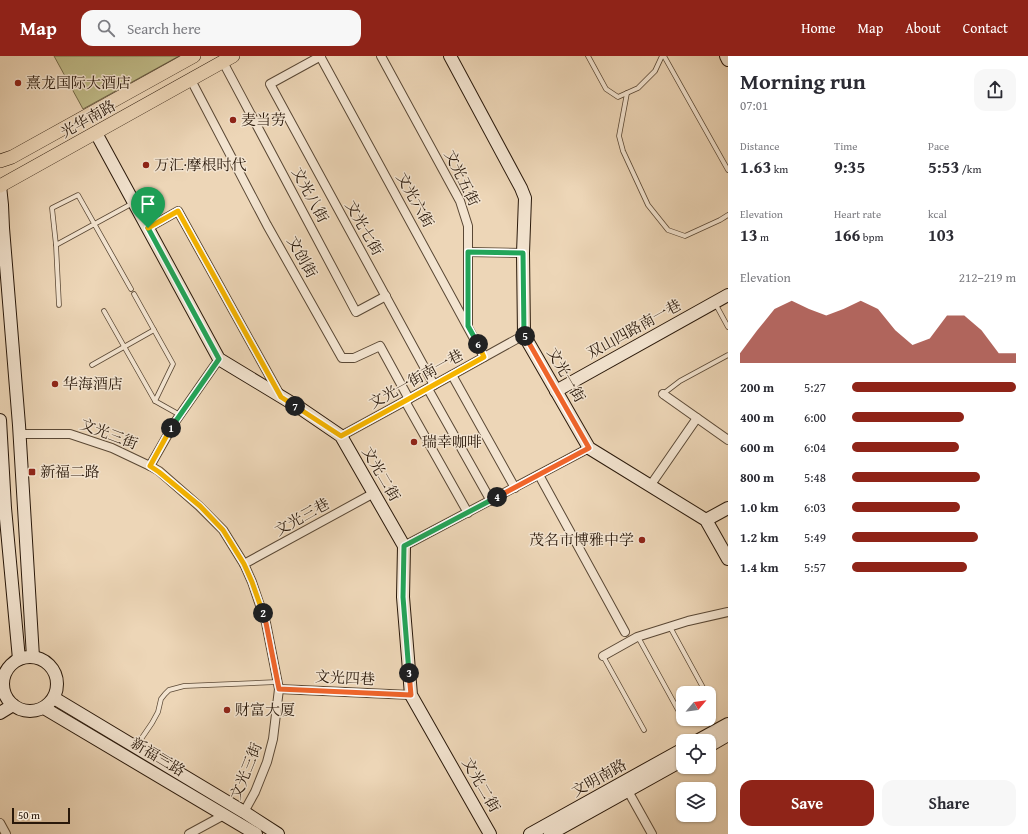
<!DOCTYPE html>
<html lang="en">
<head>
<meta charset="utf-8">
<style>
  body { margin:0; font-family:"Gentium Book Plus","Noto Serif SC",serif; background:#f7f7f7; color:#2b2b33; height:100vh; display:flex; flex-direction:column; font-size:15px; white-space:nowrap }
  * { box-sizing:border-box; margin:0 }
  p { font-size:13px; color:#7c7c81 }
  .icon { flex:none; width:22px; height:22px; fill:none; stroke:currentColor; stroke-width:2; stroke-linecap:round; stroke-linejoin:round }
  .map { position:relative; flex:1; overflow:hidden }
  .sheet { display:flex; flex-direction:column; background:#fff; width:300px }
  .sheet>* { flex:none }
  .needle { width:26px; rotate:61deg }
  .fabs { position:absolute; left:676px; top:630px; display:grid; gap:8px }
  .fabs a { display:grid; place-items:center; width:40px; height:40px; border-radius:8px; background:#fff; box-shadow:0 1px 3px #0004; font-size:20px }
  .scale { position:absolute; left:12px; bottom:10px; width:58px; box-sizing:border-box; padding-left:4px; border:2px solid #29180a; border-top:0; font-size:11px; line-height:14px; white-space:nowrap; color:#29180a; -webkit-text-stroke:3px #f3e4d0; paint-order:stroke }
  .pin { position:absolute; display:grid; place-items:center; width:34px; height:34px; color:#fff; margin:-41px -17px; border-radius:50% 50% 50% 0; rotate:-45deg; box-shadow:0 0 4px #0007 }
  .pin .icon { rotate:45deg }
  .km { position:absolute; width:20px; height:20px; margin:-10px; border-radius:50%; background:#222; color:#fff; font-size:11px; line-height:20px; text-align:center }
  .round { display:grid; place-items:center; flex:none; width:42px; height:42px; border-radius:12px; background:#f7f7f7 }
  .overview { display:flex; align-items:center; justify-content:space-between; height:68px; padding:0 12px }
  h1 { font-size:22px; font-weight:700; line-height:30px }
  .metrics { display:grid; grid-template-columns:repeat(3,1fr); gap:6px; height:68px; padding:4px 12px }
  .metrics div { display:grid; align-content:center }
  .metrics b { font-size:17px; font-weight:700 }
  .metrics small { font-size:11px; font-weight:400 }
  .metrics p { font-size:11px }
  .chart { height:112px; padding:8px 12px }
  .chart p { display:flex; justify-content:space-between }
  .chart svg { width:100%; height:72px; margin-top:4px; fill:#8f2418; opacity:.7 }
  .cta { display:flex; gap:8px; margin-top:auto; padding:8px 12px }
  .cta a { flex:1; height:46px; border-radius:12px; background:#8f2418; color:#fff; font-size:16px; font-weight:700; line-height:46px; text-align:center }
  .cta a+a { background:#f7f7f7; color:#2b2b33 }
  ul { padding:0 12px; list-style:none; font-size:13px }
  li { display:grid; grid-template-columns:64px 48px 1fr; align-items:center; height:30px }
  li i { height:10px; border-radius:5px; background:#8f2418 }
  header { display:flex; align-items:center; gap:24px; box-sizing:border-box; height:56px; padding:0 20px; background:#8f2418; color:#fff }
  header strong { font-size:19px }
  nav { display:flex; gap:22px; margin-inline-start:auto; font-size:14px }
  .search { width:280px; height:36px; background:#f7f7f7; display:flex; align-items:center; gap:10px; box-sizing:border-box; padding:0 14px; border-radius:12px; color:#7c7c81; font-size:15px }
  main { display:flex; flex:1; min-height:0 }
  .map>svg:first-child { display:block }
  .green { fill:#c0bc89; stroke:#746a4a }
  .lines { fill:none; stroke-linecap:round; stroke-linejoin:round }
  .lane-casing { stroke:#5a4835; stroke-width:5.5 }
  .street-casing { stroke:#5a4835; stroke-width:10 }
  .secondary-casing { stroke:#29180a; stroke-width:14 }
  .primary-casing { stroke:#29180a; stroke-width:14 }
  .lane { stroke:#f3e4d0; stroke-width:4 }
  .street { stroke:#f3e4d0; stroke-width:8 }
  .secondary { stroke:#f3e4d0; stroke-width:12 }
  .primary { stroke:#edd6b7; stroke-width:13 }
  .split-1-casing { stroke:#fff; stroke-width:8 }
  .split-2-casing { stroke:#fff; stroke-width:8 }
  .split-3-casing { stroke:#fff; stroke-width:8 }
  .split-4-casing { stroke:#fff; stroke-width:8 }
  .split-5-casing { stroke:#fff; stroke-width:8 }
  .split-6-casing { stroke:#fff; stroke-width:8 }
  .split-7-casing { stroke:#fff; stroke-width:8 }
  .split-8-casing { stroke:#fff; stroke-width:8 }
  .split-1 { stroke:#22a559; stroke-width:5 }
  .split-2 { stroke:#f5b400; stroke-width:5 }
  .split-3 { stroke:#f0652b; stroke-width:5 }
  .split-4 { stroke:#22a559; stroke-width:5 }
  .split-5 { stroke:#f0652b; stroke-width:5 }
  .split-6 { stroke:#22a559; stroke-width:5 }
  .split-7 { stroke:#f5b400; stroke-width:5 }
  .split-8 { stroke:#f5b400; stroke-width:5 }
  .poi-dot { fill:#8f2418; stroke:#f3e4d0; stroke-width:1.5 }
  .labels { text-anchor:middle; stroke-width:3; stroke-linejoin:round; paint-order:stroke }
  .poi-label { font-size:15px; fill:#29180a; stroke:#f3e4d0; text-anchor:start }
  .street-label { font-size:15px; fill:#29180a; stroke:#f3e4d0 }
</style>
</head>
<body>
<header>
<strong>Map</strong>
<div class="search"><svg class="icon" aria-label="search" viewBox="0 0 24 24"><circle cx="10" cy="10" r="6"/><path d="M15 15l6 6"/></svg>Search here</div>
<nav><a>Home</a><a>Map</a><a>About</a><a>Contact</a></nav>
</header>
<main>
<div class="map">
<svg width="728" height="778" viewBox="0 0 728 778">
  <rect width="100%" height="100%" fill="#edd6b7"/>
  <filter id="stains"><feTurbulence type="fractalNoise" baseFrequency=".005" numOctaves="4"/><feColorMatrix values="0 0 0 0 .2 0 0 0 0 .09 0 0 0 0 .02 0 0 0 .5 -.17"/></filter>
  <radialGradient id="worn" r=".72"><stop offset=".6" stop-color="#630" stop-opacity="0"/><stop offset="1" stop-color="#630" stop-opacity=".3"/></radialGradient>
  <polygon class="green" points="54,0 179,0 83,53"/>
  <g class="lines">
    <defs>
      <g id="lane">
        <polyline points="588,0 606,33 618,41 638,32 655,15 662,0"/>
        <polyline points="664,0 728,114"/>
        <polyline points="627,37 619,80 623,95 648,149 668,174 685,180 720,164 728,159"/>
        <polyline points="56,189 59,249"/>
        <polyline points="131,233 78,139 52,152 56,189 133,147"/>
        <polyline points="134,238 173,308 155,345 180,359"/>
        <polyline points="715,247 728,271"/>
        <polyline points="104,255 155,345"/>
        <polyline points="92,309 154,274"/>
        <polyline points="663,338 680,325 728,299"/>
        <polyline points="670,571 706,637"/>
        <polyline points="638,581 678,654"/>
        <polyline points="603,600 644,674"/>
        <polyline points="709,642 712,648"/>
        <polyline points="137,689 152,667 158,656 161,643 165,638 169,634 184,630 277,626"/>
      </g>
      <g id="street">
        <polyline points="320,0 484,301"/>
        <polyline points="321,0 270,28 434,329"/>
        <polyline points="381,0 460,145 468,170 468,268"/>
        <polyline points="223,6 356,256 386,240"/>
        <polyline points="191,24 267,169 342,302 354,302 380,290 409,343"/>
        <polyline points="148,172 178,155 280,339"/>
        <polyline points="468,196 523,197"/>
        <polyline points="452,319 515,432"/>
        <polyline points="428,333 491,445"/>
        <polyline points="663,338 728,384"/>
        <polyline points="405,345 468,457"/>
        <polyline points="19,378 70,378 112,392 150,410 159,415 199,450 223,474 244,508 252,526 266,567 279,633 273,683 267,706 255,736 244,756"/>
        <polyline points="341,380 405,345 524,279"/>
        <polyline points="150,410 175,366 219,303"/>
        <polyline points="539,419 625,576"/>
        <polyline points="650,430 697,362"/>
        <polyline points="404,490 589,392"/>
        <polyline points="244,508 374,437"/>
        <polyline points="603,600 637,581 688,565 728,556"/>
        <polyline points="279,633 411,639"/>
        <polyline points="628,735 652,778"/>
        <polyline points="0,767 6,778"/>
        <polyline points="189,778 224,759"/>
      </g>
      <g id="secondary">
        <polyline points="450,0 521,132 525,142 523,197 524,279 589,392 706,464 728,503"/>
        <polyline points="726,0 728,4"/>
        <polyline points="96,77 219,303 300,352 341,380 404,490 403,541 411,639 490,778"/>
        <polyline points="0,130 2,149 3,172 19,369 33,601"/>
        <polyline points="556,335 728,239"/>
        <polyline points="0,364 5,452 19,603"/>
        <polyline points="706,464 728,452"/>
        <circle cx="30" cy="628" r="27"/>
        <polyline points="54,642 244,756 278,778"/>
        <polyline points="44,652 256,778"/>
        <polyline points="0,657 13,649"/>
        <polyline points="697,685 728,668"/>
        <polyline points="709,690 728,679"/>
        <polyline points="530,778 683,693"/>
        <polyline points="550,778 683,704"/>
      </g>
      <g id="primary">
        <polyline points="0,105 12,101 194,0"/>
        <polyline points="0,130 233,0"/>
      </g>
    </defs>
    <use href="#lane" class="lane-casing"/>
    <use href="#street" class="street-casing"/>
    <use href="#secondary" class="secondary-casing"/>
    <use href="#primary" class="primary-casing"/>
    <use href="#lane" class="lane"/>
    <use href="#street" class="street"/>
    <use href="#secondary" class="secondary"/>
    <use href="#primary" class="primary"/>
  </g>
  <g class="lines">
    <defs>
      <polyline id="split-1" points="148,172 219,303 171,372"/>
      <polyline id="split-2" points="171,372 150,410 159,416 200,450 223,474 244,508 252,526 263,557"/>
      <polyline id="split-3" points="263,557 266,567 279,633 411,639 409,617"/>
      <polyline id="split-4" points="409,617 403,541 404,490 497,441"/>
      <polyline id="split-5" points="497,441 589,392 525,280"/>
      <polyline id="split-6" points="478,288 468,270 468,196 523,197 524,278 525,280"/>
      <polyline id="split-7" points="295,350 341,380 405,345 484,301 478,288"/>
      <polyline id="split-8" points="148,172 178,155 281,341 295,350"/>
    </defs>
    <use href="#split-1" class="split-1-casing"/>
    <use href="#split-2" class="split-2-casing"/>
    <use href="#split-3" class="split-3-casing"/>
    <use href="#split-4" class="split-4-casing"/>
    <use href="#split-5" class="split-5-casing"/>
    <use href="#split-6" class="split-6-casing"/>
    <use href="#split-7" class="split-7-casing"/>
    <use href="#split-8" class="split-8-casing"/>
    <use href="#split-1" class="split-1"/>
    <use href="#split-2" class="split-2"/>
    <use href="#split-3" class="split-3"/>
    <use href="#split-4" class="split-4"/>
    <use href="#split-5" class="split-5"/>
    <use href="#split-6" class="split-6"/>
    <use href="#split-7" class="split-7"/>
    <use href="#split-8" class="split-8"/>
  </g>
  <g class="poi-dot">
    <circle cx="18" cy="27" r="4"/>
    <circle cx="233" cy="64" r="4"/>
    <circle cx="146" cy="109" r="4"/>
    <circle cx="55" cy="328" r="4"/>
    <circle cx="414" cy="386" r="4"/>
    <rect x="28" y="412" width="8" height="8" rx="2"/>
    <circle cx="642" cy="484" r="4"/>
    <circle cx="227" cy="654" r="4"/>
  </g>
  <g class="labels">
    <g class="poi-label">
      <text x="26" y="32">熹龙国际大酒店</text>
      <text x="241" y="69">麦当劳</text>
      <text x="154" y="114">万汇·摩根时代</text>
      <text x="63" y="333">华海酒店</text>
      <text x="422" y="391">瑞幸咖啡</text>
      <text x="40" y="421">新福二路</text>
      <text x="634" y="489" text-anchor="end">茂名市博雅中学</text>
      <text x="235" y="659">财富大厦</text>
    </g>
    <g class="street-label">
      <text transform="translate(88 63) rotate(-29)" y="5">光华南路</text>
      <text transform="translate(462 122) rotate(64)" y="5">文光五街</text>
      <text transform="translate(310 139) rotate(62)" y="5">文光八街</text>
      <text transform="translate(415 144) rotate(61)" y="5">文光六街</text>
      <text transform="translate(364 172) rotate(61)" y="5">文光七街</text>
      <text transform="translate(302 201) rotate(61)" y="5">文创街</text>
      <text transform="translate(634 273) rotate(-29)" y="5">双山四路南一巷</text>
      <text transform="translate(566 319) rotate(60)" y="5">文光一街</text>
      <text transform="translate(416 323) rotate(-29)" y="5">文光一街南一巷</text>
      <text transform="translate(109 378) rotate(21)" y="5">文光三街</text>
      <text transform="translate(381 418) rotate(60)" y="5">文光二街</text>
      <text transform="translate(302 461) rotate(-29)" y="5">文光三巷</text>
      <text transform="translate(345 622) rotate(3)" y="5">文光四巷</text>
      <text transform="translate(158 701) rotate(31)" y="5">新福三路</text>
      <text transform="translate(246 715) rotate(-68)" y="5">文光三街</text>
      <text transform="translate(599 722) rotate(-29)" y="5">文明南路</text>
      <text transform="translate(481 729) rotate(60)" y="5">文光二街</text>
    </g>
  </g>
  <rect width="100%" height="100%" filter="url(#stains)"/>
  <rect width="100%" height="100%" fill="url(#worn)"/>
</svg>
<div class="fabs">
<a><svg class="needle" viewBox="-14 -14 28 28"><path d="M0-13l5 13h-10z" fill="#e53935"/><path d="M0 13l5-13h-10z" fill="#7c7c81"/></svg></a>
<a><svg class="icon" aria-label="locate" viewBox="0 0 24 24"><circle cx="12" cy="12" r="6"/><path d="M12 2v4M12 18v4M2 12h4M18 12h4"/></svg></a>
<a><svg class="icon" aria-label="layers" viewBox="0 0 24 24"><path d="M12 4l9 5-9 5-9-5zM3 14l9 5 9-5"/></svg></a>
</div>
<div class="scale">50 m</div>
<div class="pin" style="left:148px;top:172px;background:#1e9e55"><svg class="icon" aria-label="arrive" viewBox="0 0 24 24"><path d="M6 21V4h12l-3 4 3 4H6"/></svg></div>
<b class="km" style="left:171px;top:372px">1</b>
<b class="km" style="left:263px;top:557px">2</b>
<b class="km" style="left:409px;top:617px">3</b>
<b class="km" style="left:497px;top:441px">4</b>
<b class="km" style="left:525px;top:280px">5</b>
<b class="km" style="left:478px;top:288px">6</b>
<b class="km" style="left:295px;top:350px">7</b>
</div>
<section class="sheet">
<div class="overview"><div><h1>Morning run</h1><p>07:01</p></div><a class="round"><svg class="icon" aria-label="share" viewBox="0 0 24 24"><path d="M12 15V3M7 8l5-5 5 5M5 13v7h14v-7"/></svg></a></div>
<div class="metrics">
<div><p>Distance</p><b>1.63<small> km</small></b></div>
<div><p>Time</p><b>9:35</b></div>
<div><p>Pace</p><b>5:53<small> /km</small></b></div>
</div>
<div class="metrics">
<div><p>Elevation</p><b>13<small> m</small></b></div>
<div><p>Heart rate</p><b>166<small> bpm</small></b></div>
<div><p>kcal</p><b>103</b></div>
</div>
<div class="chart"><p><span>Elevation</span>212–219 m</p>
<svg viewBox="0 0 160 44" preserveAspectRatio="none"><path d="M0 44V38L10 24L20 11L30 6L40 11L50 15L60 11L70 6L80 11L90 24L100 33L110 29L120 15L130 15L140 24L150 38L160 38V44z"/></svg>
</div>
<ul>
<li><b>200 m</b>5:27<i style="width:100%"></i></li>
<li><b>400 m</b>6:00<i style="width:68%"></i></li>
<li><b>600 m</b>6:04<i style="width:65%"></i></li>
<li><b>800 m</b>5:48<i style="width:78%"></i></li>
<li><b>1.0 km</b>6:03<i style="width:66%"></i></li>
<li><b>1.2 km</b>5:49<i style="width:77%"></i></li>
<li><b>1.4 km</b>5:57<i style="width:70%"></i></li>
</ul>
<div class="cta"><a>Save</a><a>Share</a></div>
</section>
</main>
</body>
</html>
